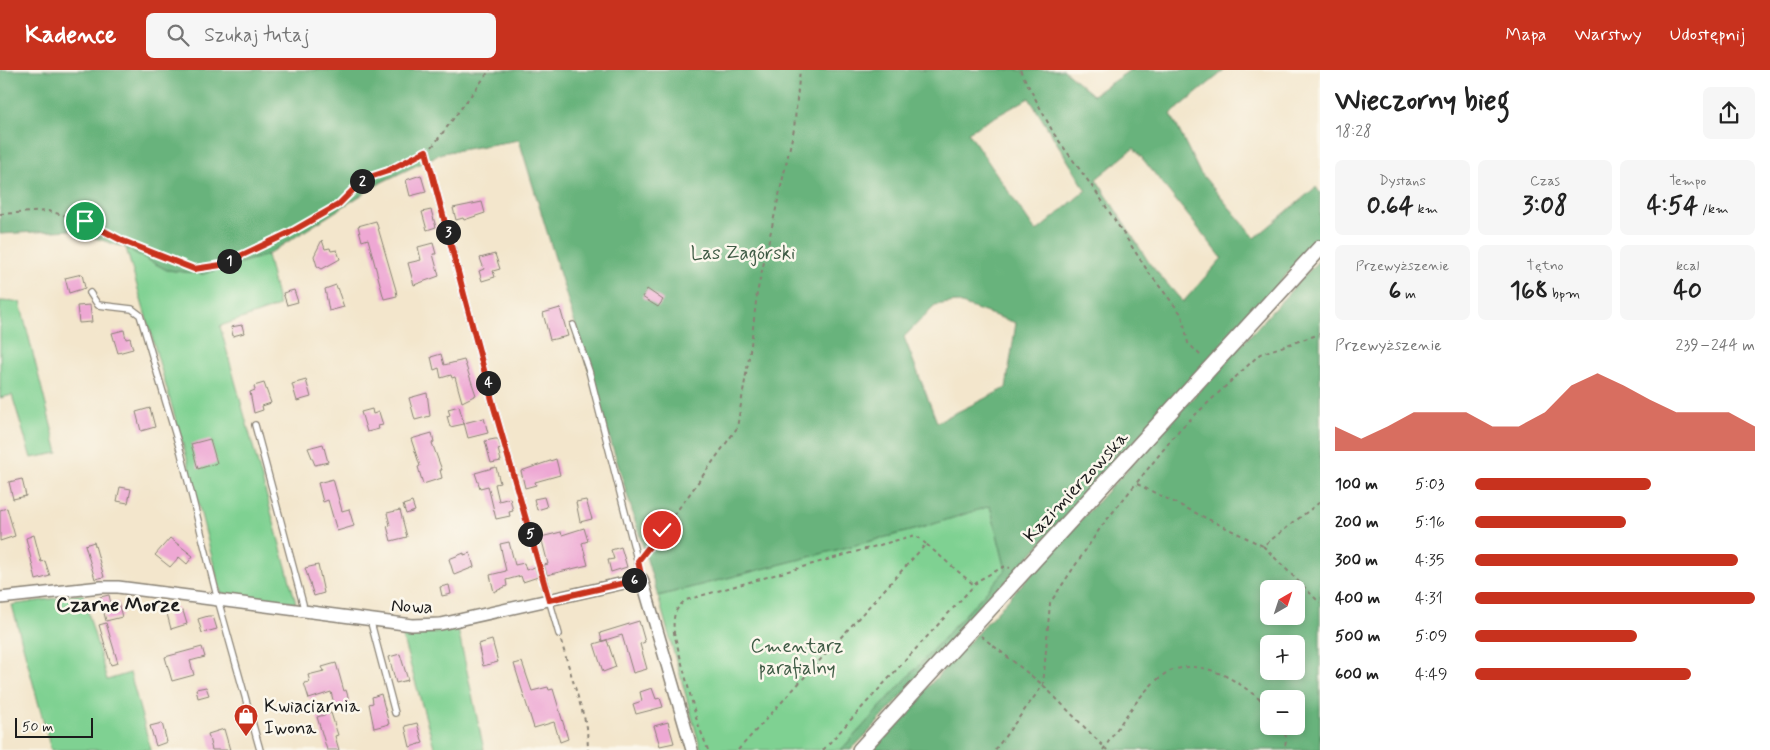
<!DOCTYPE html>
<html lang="pl">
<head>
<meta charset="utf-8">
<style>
  body { margin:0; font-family:Mynerve,sans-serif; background:#f6f6f6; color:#222; height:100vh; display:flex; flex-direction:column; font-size:19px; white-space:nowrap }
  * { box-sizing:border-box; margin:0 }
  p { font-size:16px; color:#767676 }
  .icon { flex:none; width:28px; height:28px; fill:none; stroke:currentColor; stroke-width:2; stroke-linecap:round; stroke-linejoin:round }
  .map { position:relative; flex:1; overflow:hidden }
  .side { display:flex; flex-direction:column; background:#fff; width:450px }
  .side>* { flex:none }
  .needle { width:32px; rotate:39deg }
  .tools { position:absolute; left:1260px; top:510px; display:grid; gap:10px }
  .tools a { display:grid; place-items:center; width:45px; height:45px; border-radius:8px; background:#fff; box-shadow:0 2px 8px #0003; font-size:25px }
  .scale { position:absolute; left:15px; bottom:12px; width:78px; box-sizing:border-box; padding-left:5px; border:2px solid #1c1c1c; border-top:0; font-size:14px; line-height:18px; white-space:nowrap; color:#1c1c1c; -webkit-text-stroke:4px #fbf7ec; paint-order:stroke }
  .pin { position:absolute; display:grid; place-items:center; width:42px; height:42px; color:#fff; margin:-21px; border:2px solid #fff; border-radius:50%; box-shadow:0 1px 5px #0007 }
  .km { position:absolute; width:25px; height:25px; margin:-12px; border-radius:50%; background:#222; color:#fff; font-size:14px; line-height:25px; text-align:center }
  .round { display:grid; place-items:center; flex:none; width:52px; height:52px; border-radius:8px; background:#f6f6f6 }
  .headline { display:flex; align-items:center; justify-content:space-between; height:85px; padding:0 15px }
  h1 { font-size:28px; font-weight:800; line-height:38px }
  .figures { display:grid; grid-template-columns:repeat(3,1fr); gap:8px; height:85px; padding:5px 15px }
  .figures div { display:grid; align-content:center; border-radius:8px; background:#f6f6f6; text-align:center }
  .figures b { font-size:25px; font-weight:800 }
  .figures small { font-size:14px; font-weight:400 }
  .figures p { font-size:14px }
  .chart { height:140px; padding:10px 15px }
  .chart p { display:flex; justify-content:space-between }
  .chart svg { width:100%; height:90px; margin-top:5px; fill:#c8321e; opacity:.7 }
  ul { padding:0 15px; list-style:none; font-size:16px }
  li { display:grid; grid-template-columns:80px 60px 1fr; align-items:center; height:38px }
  li i { height:12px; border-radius:6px; background:#c8321e }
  header { display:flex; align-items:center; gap:30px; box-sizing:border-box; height:70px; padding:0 25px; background:#c8321e; color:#fff }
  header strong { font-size:24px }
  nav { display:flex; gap:28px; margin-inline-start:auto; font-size:18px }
  .search { width:350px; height:45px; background:#f6f6f6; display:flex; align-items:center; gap:12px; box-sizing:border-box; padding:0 18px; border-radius:8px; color:#767676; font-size:19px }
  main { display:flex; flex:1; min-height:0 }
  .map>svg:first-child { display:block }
  .green { fill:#7fd192; stroke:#4e7657 }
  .forest { fill:#67b37c; stroke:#42684c; fill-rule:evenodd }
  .building { fill:#eea8d4 }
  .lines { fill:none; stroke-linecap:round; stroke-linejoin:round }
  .service-casing { stroke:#888174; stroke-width:8 }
  .minor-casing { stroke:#888174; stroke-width:14 }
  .tertiary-casing { stroke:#888174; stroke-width:18 }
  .path { stroke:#888174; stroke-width:2; stroke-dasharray:4 4; stroke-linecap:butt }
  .service { stroke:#fff; stroke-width:5.5 }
  .minor { stroke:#fff; stroke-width:11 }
  .tertiary { stroke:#fff; stroke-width:15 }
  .route-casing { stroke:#fff; stroke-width:10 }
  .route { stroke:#c8321e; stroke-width:6 }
  .labels { text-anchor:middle; stroke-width:5; stroke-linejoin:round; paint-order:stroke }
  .park-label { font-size:19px; fill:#3f5b45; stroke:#fbf7ec }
  .street-label { font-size:19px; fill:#1c1c1c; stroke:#fbf7ec }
  .poi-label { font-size:19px; fill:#1c1c1c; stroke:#fbf7ec; text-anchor:start }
  .neighbourhood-label { font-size:20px; font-weight:bold; fill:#1c1c1c; stroke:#fbf7ec }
</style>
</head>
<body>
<header>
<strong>Kadence</strong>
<div class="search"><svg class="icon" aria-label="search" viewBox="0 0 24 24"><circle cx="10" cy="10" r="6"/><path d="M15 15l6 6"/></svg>Szukaj tutaj</div>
<nav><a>Mapa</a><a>Warstwy</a><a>Udostępnij</a></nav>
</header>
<main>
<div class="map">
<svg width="1320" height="680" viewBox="0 0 1320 680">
  <rect width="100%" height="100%" fill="#fbf7ec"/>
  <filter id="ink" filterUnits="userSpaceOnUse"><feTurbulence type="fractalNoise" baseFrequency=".02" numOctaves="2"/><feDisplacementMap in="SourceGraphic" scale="10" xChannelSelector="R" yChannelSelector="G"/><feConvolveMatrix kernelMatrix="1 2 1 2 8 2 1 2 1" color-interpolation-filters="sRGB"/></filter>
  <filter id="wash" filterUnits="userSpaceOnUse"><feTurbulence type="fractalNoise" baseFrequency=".0096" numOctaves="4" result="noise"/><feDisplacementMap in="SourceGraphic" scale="20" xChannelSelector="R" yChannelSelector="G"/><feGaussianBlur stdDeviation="1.12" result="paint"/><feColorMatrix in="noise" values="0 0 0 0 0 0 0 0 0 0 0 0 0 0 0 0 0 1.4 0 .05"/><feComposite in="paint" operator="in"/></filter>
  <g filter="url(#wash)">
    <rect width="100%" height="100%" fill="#f3e6cc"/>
    <g class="green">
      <polygon points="126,178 167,200 203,204 267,185 279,236 220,256 296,533 221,523 186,385"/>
      <polygon points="0,231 20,232 58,383 31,388 12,325 0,328"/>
      <polygon points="990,436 1006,500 841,680 701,680 658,526 921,458"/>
      <polygon points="83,524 107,610 130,603 151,680 51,680 12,535"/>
      <polygon points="457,555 484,680 435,680 400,559"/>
    </g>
    <g class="forest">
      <path d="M0 0H1064L1093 25 1130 0H1225L1171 44 1199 101 1255 168 1316 117 1320 123V168L867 664 851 680H841L1006 500 990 436 921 458 658 526 519 70 442 83 382 112 267 185 203 204 167 200 126 178 71 160 0 164ZM1029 28 1086 120 1036 162 968 62ZM1134 78 1222 188 1183 232 1150 194 1096 109ZM956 232 1016 253 1006 318 937 352 904 267 935 235Z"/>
      <path d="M1320 189V680H870ZM1269 519H1296V546H1269ZM1269 574H1296V601H1269ZM1269 629H1296V656H1269Z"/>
    </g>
    <g id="blocks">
      <g class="building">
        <polygon points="421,105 426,122 410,126 406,110"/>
        <polygon points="482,132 485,143 464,150 463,148 456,150 453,138"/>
        <polygon points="431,140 436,157 427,160 422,142"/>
        <polygon points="376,151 396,220 397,226 384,229 368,169 362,171 358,156"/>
        <polygon points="322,170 325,179 330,178 331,181 337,180 340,189 322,199 317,196 314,186"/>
        <polygon points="433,173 436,184 433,184 439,206 414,215 408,193 421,190 418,177"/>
        <polygon points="495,184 500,199 493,201 495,207 482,211 479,201 484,199 480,188"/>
        <polygon points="82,204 85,218 69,223 65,208"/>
        <polygon points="336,215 344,237 329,241 325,219"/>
        <polygon points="647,219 663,230 658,237 642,227"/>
        <polygon points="294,220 298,232 287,235 283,223"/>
        <polygon points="90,235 92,252 79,253 77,236"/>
        <polygon points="560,238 568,266 550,270 543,243"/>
        <polygon points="242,255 244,263 233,266 231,257"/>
        <polygon points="124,260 126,269 130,268 133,279 118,283 112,263"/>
        <polygon points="441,284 444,295 464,290 476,325 462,332 455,307 452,308 451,305 441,308 439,298 434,300 431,287"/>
        <polygon points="306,310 311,327 297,331 292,314"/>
        <polygon points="264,313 271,333 262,336 263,340 254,343 250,322 255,320 254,316"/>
        <polygon points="427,323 430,346 415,350 409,328"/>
        <polygon points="459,336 464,354 450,357 447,346 450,345 448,339"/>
        <polygon points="150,338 155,357 141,361 136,342"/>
        <polygon points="372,339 373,344 379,342 383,355 378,356 379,359 367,362 361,342"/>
        <polygon points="484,348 488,363 468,368 464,353"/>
        <polygon points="432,363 434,372 432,373 442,400 440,400 442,408 423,414 418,397 420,396 411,369"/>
        <polygon points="210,369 217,393 198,399 191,374"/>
        <polygon points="495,369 498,369 501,378 498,379 501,391 491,393 485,371"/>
        <polygon points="323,374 328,392 315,395 308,378"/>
        <polygon points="556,389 560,405 535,412 536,415 525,418 521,401"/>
        <polygon points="496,397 500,413 495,414 499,431 510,428 513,441 509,442 510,446 496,449 488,416 480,418 475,403"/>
        <polygon points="22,409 26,426 13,429 9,412"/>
        <polygon points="333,409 342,441 349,439 354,456 337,461 328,430 323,432 318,413"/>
        <polygon points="120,417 131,419 128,433 117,431"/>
        <polygon points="544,427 547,437 537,440 534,429"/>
        <polygon points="586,430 592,449 580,452 576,432"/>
        <polygon points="412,432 415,441 406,444 403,435"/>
        <polygon points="7,438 15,466 0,471 0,440"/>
        <polygon points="400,440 407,467 391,471 387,456 390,455 387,443"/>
        <polygon points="584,458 588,471 582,473 588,495 547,505 544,495 548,494 541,467 561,462 562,465"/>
        <polygon points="34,465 41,492 45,491 50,506 36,510 26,468"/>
        <polygon points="170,468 193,486 187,494 179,487 170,497 155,485"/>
        <polygon points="94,472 104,507 95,509 85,475"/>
        <polygon points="509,472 515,495 524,493 526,500 535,497 538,507 523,512 521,506 506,510 507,516 494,522 490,505 506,501 500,474"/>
        <polygon points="621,477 627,497 611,502 608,490 614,489 611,480"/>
        <polygon points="464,483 464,485 470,483 474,497 454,505 449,489"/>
        <polygon points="318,495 324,523 314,526 305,498"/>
        <polygon points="449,515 451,524 442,526 440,517"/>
        <polygon points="109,525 111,534 118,532 122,547 106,551 100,527"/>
        <polygon points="177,537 178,543 183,541 187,554 171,559 166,540"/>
        <polygon points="208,546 213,546 217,559 202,563 198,549"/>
        <polygon points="639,551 645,572 640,574 647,599 633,603 622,565 602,571 600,563"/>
        <polygon points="106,553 118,593 111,595 99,555"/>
        <polygon points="492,570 498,592 483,596 478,574"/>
        <polygon points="607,570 616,597 603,602 594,574"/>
        <polygon points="202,577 205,587 190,591 194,605 172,611 165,587"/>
        <polygon points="400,584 408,610 396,613 389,587"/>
        <polygon points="522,592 532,621 548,617 549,620 553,619 568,669 560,672 554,652 534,658 514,594"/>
        <polygon points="336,593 344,621 346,620 350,633 335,638 331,622 309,629 304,613 310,612 308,605 324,601 322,597"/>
        <polygon points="206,617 209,625 198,628 196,619"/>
        <polygon points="652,618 656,629 660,628 663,637 636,644 633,634 642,631 640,622"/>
        <polygon points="381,624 389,654 374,658 369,634 373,633 372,627"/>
        <polygon points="331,643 338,665 335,666 339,680 327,680 317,647"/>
        <polygon points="668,652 674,673 660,676 654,656"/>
        <polygon points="162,653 167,672 156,676 150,656"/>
        <polygon points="417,653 423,673 410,677 405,656"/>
        <polygon points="224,659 230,680 212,680 208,664"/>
      </g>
    </g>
  </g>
  <g filter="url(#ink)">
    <use href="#blocks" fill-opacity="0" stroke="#888174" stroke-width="1"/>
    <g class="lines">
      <defs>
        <g id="service">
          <polyline points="426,81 493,334 559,564"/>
          <polyline points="90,223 98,235 132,239 140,245 181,383 218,530 260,680"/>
          <polyline points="573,255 589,301 642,509"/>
          <polyline points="255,355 303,534 303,541"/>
          <polyline points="370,549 395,643"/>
        </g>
        <polyline id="minor" points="0,528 101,517 118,517 412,555 441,554 642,509 692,680"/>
        <polyline id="tertiary" points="860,680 1320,178"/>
      </defs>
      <use href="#service" class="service-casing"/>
      <use href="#minor" class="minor-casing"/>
      <use href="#tertiary" class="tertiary-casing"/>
      <g class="path">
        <polyline points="1020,0 1054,64 1099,126 1149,203 1182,245 1188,273 1202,287"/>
        <polyline points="432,77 490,0"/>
        <polyline points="0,144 48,141 85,151 123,171 194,199 221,195 289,163 338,135 364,109 388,101 420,84"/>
        <polyline points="1137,414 1263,476 1320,432"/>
        <polyline points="1263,476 1320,533"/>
        <polyline points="644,483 686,429 737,358 751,275 757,223 794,59 800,0"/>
        <polyline points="981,566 1043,615 1107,680"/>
        <polyline points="561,571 587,657 588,680"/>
        <polyline points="1282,656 1286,667 1285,680"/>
        <path d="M708 680 697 651 674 563C673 548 673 540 686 530L915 465 926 474"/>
        <polyline points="738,680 926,474 974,515"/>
        <polyline points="823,680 979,510 1005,496 1010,498"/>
        <polyline points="995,680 1043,615 1050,533 1101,457 1180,359 1260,284 1320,264"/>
        <path d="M1103 680C1118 658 1148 608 1173 600 1208 588 1245 615 1269 638"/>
      </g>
      <use href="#service" class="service"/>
      <use href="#minor" class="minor"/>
      <use href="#tertiary" class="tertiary"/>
    </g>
  </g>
  <g class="lines" filter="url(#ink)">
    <defs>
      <polyline id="route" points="85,151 123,171 194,199 221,195 289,163 338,135 364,109 388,101 426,81 493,334 549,530 642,509 638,491 662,460"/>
    </defs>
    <use href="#route" class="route-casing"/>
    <use href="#route" class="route"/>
  </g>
  <defs>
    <symbol id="shop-pin" viewBox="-11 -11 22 30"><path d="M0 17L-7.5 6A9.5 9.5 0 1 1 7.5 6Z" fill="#c8321e" stroke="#fbf7ec"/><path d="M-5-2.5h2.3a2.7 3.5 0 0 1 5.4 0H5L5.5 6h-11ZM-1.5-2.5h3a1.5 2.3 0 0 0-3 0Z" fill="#fff"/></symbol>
  </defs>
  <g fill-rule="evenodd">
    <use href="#shop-pin" x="232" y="632" width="28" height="38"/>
  </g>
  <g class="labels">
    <g class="park-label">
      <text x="743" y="189">Las Zagórski</text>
      <text x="797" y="582">Cmentarz<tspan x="797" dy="22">parafialny</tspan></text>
    </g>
    <g class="street-label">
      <text transform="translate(1075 416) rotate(-47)" y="7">Kazimierzowska</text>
      <text transform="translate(412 535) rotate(3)" y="7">Nowa</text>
    </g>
    <g class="poi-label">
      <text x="264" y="642">Kwiaciarnia<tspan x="264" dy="22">Iwona</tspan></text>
    </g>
    <g class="neighbourhood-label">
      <text x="118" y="541">Czarne Morze</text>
    </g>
  </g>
</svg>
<div class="tools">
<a><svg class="needle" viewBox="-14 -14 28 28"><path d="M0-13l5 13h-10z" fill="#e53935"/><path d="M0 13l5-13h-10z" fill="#767676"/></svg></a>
<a>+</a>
<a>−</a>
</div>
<div class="scale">50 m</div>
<div class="pin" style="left:85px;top:151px;background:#1e9e55"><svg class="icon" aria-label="arrive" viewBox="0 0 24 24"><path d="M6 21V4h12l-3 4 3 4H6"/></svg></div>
<div class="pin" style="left:662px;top:460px;background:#d93025"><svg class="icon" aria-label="check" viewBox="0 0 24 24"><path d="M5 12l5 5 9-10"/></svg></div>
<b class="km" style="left:229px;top:191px">1</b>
<b class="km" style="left:362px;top:111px">2</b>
<b class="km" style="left:448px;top:162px">3</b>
<b class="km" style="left:488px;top:313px">4</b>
<b class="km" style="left:530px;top:464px">5</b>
<b class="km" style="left:634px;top:510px">6</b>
</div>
<section class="side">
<div class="headline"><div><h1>Wieczorny bieg</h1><p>18:28</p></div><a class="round"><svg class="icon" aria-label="share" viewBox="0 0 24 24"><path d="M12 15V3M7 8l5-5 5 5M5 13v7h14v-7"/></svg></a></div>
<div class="figures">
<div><p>Dystans</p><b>0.64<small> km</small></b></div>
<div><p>Czas</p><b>3:08</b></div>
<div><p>Tempo</p><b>4:54<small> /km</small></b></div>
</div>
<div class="figures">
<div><p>Przewyższenie</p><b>6<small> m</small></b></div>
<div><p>Tętno</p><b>168<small> bpm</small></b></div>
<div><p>kcal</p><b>40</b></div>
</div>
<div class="chart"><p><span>Przewyższenie</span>239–244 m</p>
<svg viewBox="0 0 160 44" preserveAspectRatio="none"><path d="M0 44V32L10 38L20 32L30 25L40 25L50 25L60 32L70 32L80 25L90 12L100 6L110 12L120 19L130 25L140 25L150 25L160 32V44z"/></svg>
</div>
<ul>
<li><b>100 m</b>5:03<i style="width:63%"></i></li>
<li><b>200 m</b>5:16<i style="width:54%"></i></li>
<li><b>300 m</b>4:35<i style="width:94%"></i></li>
<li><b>400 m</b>4:31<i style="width:100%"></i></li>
<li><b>500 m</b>5:09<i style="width:58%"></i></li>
<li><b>600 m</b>4:49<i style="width:77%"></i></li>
</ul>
</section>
</main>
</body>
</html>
